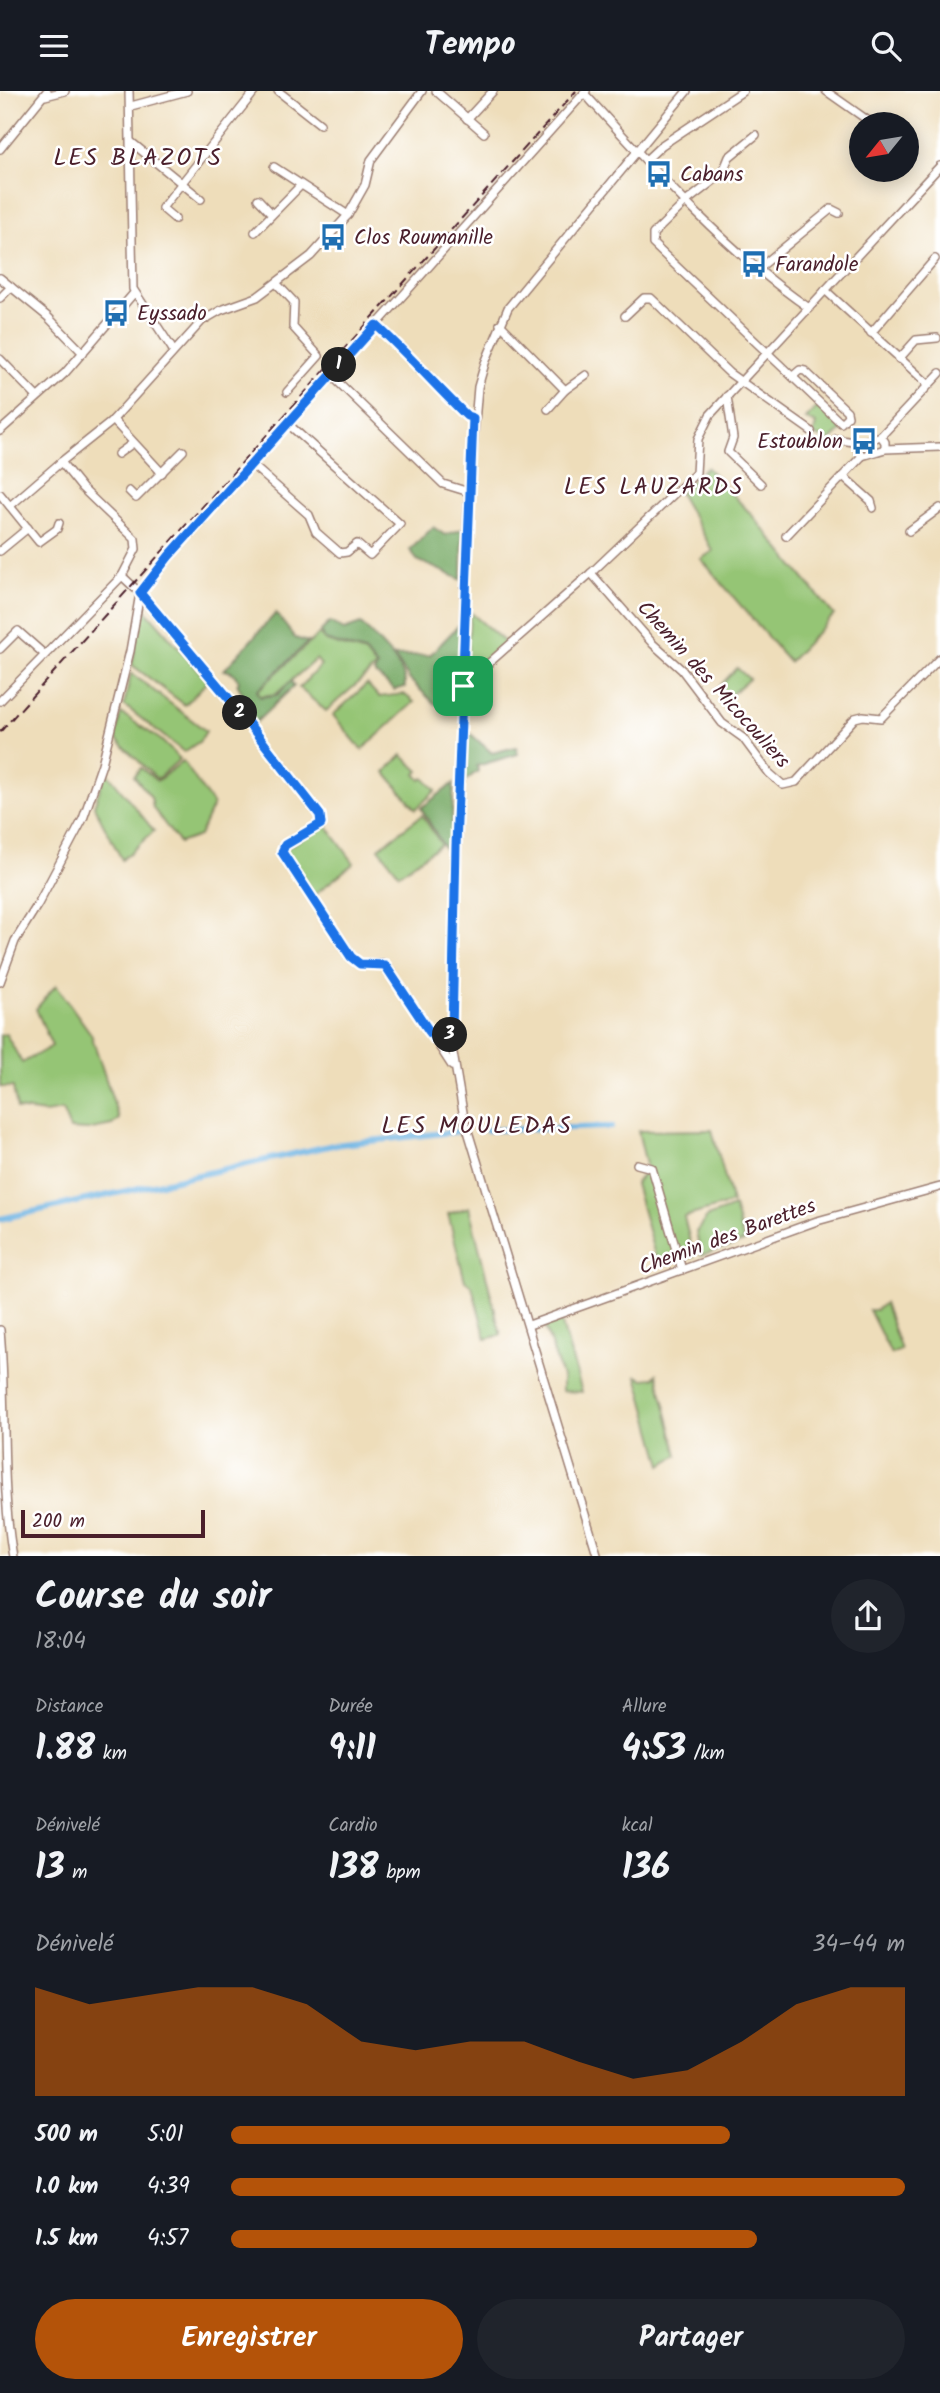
<!DOCTYPE html>
<html lang="fr">
<head>
<meta charset="utf-8">
<style>
  body { margin:0; font-family:Kalam,sans-serif; background:#20242c; color:#f1f3f6; height:100vh; display:flex; flex-direction:column; font-size:26px; white-space:nowrap }
  * { box-sizing:border-box; margin:0 }
  p { font-size:23px; color:#9ea1a6 }
  .icon { flex:none; width:38px; height:38px; fill:none; stroke:currentColor; stroke-width:2; stroke-linecap:round; stroke-linejoin:round }
  .map { position:relative; height:1465px; overflow:hidden }
  .details { display:flex; flex-direction:column; background:#171b24; flex:1 }
  .details>* { flex:none }
  .needle { width:46px; rotate:240deg }
  .controls { position:absolute; left:849px; top:21px; display:grid; gap:14px }
  .controls a { display:grid; place-items:center; width:70px; height:70px; border-radius:50%; background:#171b24; box-shadow:0 4px 18px #0003; font-size:35px }
  .scale { position:absolute; left:21px; bottom:18px; width:184px; box-sizing:border-box; padding-left:7px; border:4px solid #4a1f2b; border-top:0; font-size:19px; line-height:24px; white-space:nowrap; color:#4a1f2b; -webkit-text-stroke:5px #fff; paint-order:stroke }
  .pin { position:absolute; display:grid; place-items:center; width:60px; height:60px; color:#fff; margin:-30px; border-radius:14px; box-shadow:0 4px 10px #0006 }
  .km { position:absolute; width:35px; height:35px; margin:-18px; border-radius:50%; background:#222; color:#fff; font-size:19px; line-height:35px; text-align:center }
  .round { display:grid; place-items:center; flex:none; width:74px; height:74px; border-radius:37px; background:#20242c }
  .head { display:flex; align-items:center; justify-content:space-between; height:119px; padding:0 35px }
  h1 { font-size:38px; font-weight:700; line-height:52px }
  .metrics { display:grid; grid-template-columns:repeat(3,1fr); gap:10px; height:119px; padding:7px 35px }
  .metrics div { display:grid; align-content:center }
  .metrics b { font-size:35px; font-weight:700 }
  .metrics small { font-size:19px; font-weight:400 }
  .metrics p { font-size:19px }
  .chart { height:196px; padding:14px 35px }
  .chart p { display:flex; justify-content:space-between }
  .chart svg { width:100%; height:126px; margin-top:7px; fill:#b45309; opacity:.7 }
  .primary-button { display:flex; gap:14px; margin-top:auto; padding:14px 35px }
  .primary-button a { flex:1; height:80px; border-radius:42px; background:#b45309; color:#fff; font-size:28px; font-weight:700; line-height:80px; text-align:center }
  .primary-button a+a { background:#20242c; color:#f1f3f6 }
  ul { padding:0 35px; list-style:none; font-size:23px }
  li { display:grid; grid-template-columns:112px 84px 1fr; align-items:center; height:52px }
  li i { height:18px; border-radius:9px; background:#b45309 }
  header { display:flex; justify-content:space-between; align-items:center; height:91px; padding:0 35px; background:#171b24; font-size:32px; font-weight:700 }
  .map>svg:first-child { display:block }
  .green { fill:#95c574; stroke:#707250; stroke-width:2 }
  .forest { fill:#78aa66; stroke:#616448; stroke-width:2 }
  .lines { fill:none; stroke-linecap:round; stroke-linejoin:round }
  .canal { stroke:#6bb2e2; stroke-width:6 }
  .minor-casing { stroke:#9c7e72; stroke-width:10 }
  .minor { stroke:#fff; stroke-width:7 }
  .rail { stroke:#4a1f2b; stroke-width:2; stroke-dasharray:10 5; stroke-linecap:butt }
  .route-casing { stroke:#fff; stroke-width:14 }
  .route { stroke:#1a73e8; stroke-width:9 }
  .labels { text-anchor:middle; stroke-width:5; stroke-linejoin:round; paint-order:stroke }
  .poi-label { font-size:21px; fill:#4a1f2b; stroke:#fff; text-anchor:start }
  .street-label { font-size:21px; fill:#4a1f2b; stroke:#fff }
  .neighbourhood-label { font-size:23px; letter-spacing:2px; fill:#4a1f2b; stroke:#fff }
  .quarter-label { font-size:24px; letter-spacing:2px; fill:#4a1f2b; stroke:#fff }
</style>
</head>
<body>
<header><svg class="icon" aria-label="menu" viewBox="0 0 24 24"><path d="M4 6h16M4 12h16M4 18h16"/></svg>Tempo<svg class="icon" aria-label="search" viewBox="0 0 24 24"><circle cx="10" cy="10" r="6"/><path d="M15 15l6 6"/></svg></header>
<div class="map">
<svg width="940" height="1466" viewBox="0 0 940 1466">
  <rect width="100%" height="100%" fill="#fff"/>
  <filter id="ink" filterUnits="userSpaceOnUse"><feTurbulence type="fractalNoise" baseFrequency=".0143" numOctaves="2"/><feDisplacementMap in="SourceGraphic" scale="14" xChannelSelector="R" yChannelSelector="G"/><feConvolveMatrix kernelMatrix="1 2 1 2 8 2 1 2 1" color-interpolation-filters="sRGB"/></filter>
  <filter id="wash" filterUnits="userSpaceOnUse"><feTurbulence type="fractalNoise" baseFrequency=".00686" numOctaves="4" result="noise"/><feDisplacementMap in="SourceGraphic" scale="28" xChannelSelector="R" yChannelSelector="G"/><feGaussianBlur stdDeviation="1.57" result="paint"/><feColorMatrix in="noise" values="0 0 0 0 0 0 0 0 0 0 0 0 0 0 0 0 0 1.4 0 .05"/><feComposite in="paint" operator="in"/></filter>
  <g filter="url(#wash)">
    <rect width="100%" height="100%" fill="#eeddba"/>
    <g class="green">
      <polygon points="818,315 842,339 830,350 813,344 816,333 806,328"/>
      <polygon points="706,376 751,423 834,524 789,571 701,468 713,460 679,402"/>
      <polygon points="143,516 208,590 185,614 132,574"/>
      <polygon points="470,521 507,553 470,584 466,581"/>
      <polygon points="319,543 325,550 365,562 376,576 326,620 299,597 321,574 316,568 276,603 260,605 257,600"/>
      <polygon points="737,577 749,588 727,607 718,597"/>
      <polygon points="131,582 206,640 200,650 184,661 124,614"/>
      <polygon points="367,593 379,606 404,603 414,611 362,659 333,624"/>
      <polygon points="121,622 161,649 180,668 157,688 115,647"/>
      <polygon points="402,664 419,680 416,683 421,689 424,687 436,699 416,718 385,681"/>
      <polygon points="183,670 213,714 199,745 179,752 153,717 151,706 134,685 141,677 157,690"/>
      <polygon points="106,680 154,740 122,769 94,715"/>
      <polygon points="422,724 441,753 399,783 379,757"/>
      <polygon points="326,734 354,772 314,804 286,762 287,756"/>
      <polygon points="56,894 91,943 119,1028 112,1034 87,1039 70,1038 62,1019 45,1022 17,1018 13,996 0,996 0,944 6,943 22,972 52,955 36,918"/>
      <polygon points="712,1039 732,1112 684,1126 694,1166 658,1175 635,1093 647,1078 638,1040"/>
      <polygon points="469,1116 501,1244 486,1248 472,1195 465,1190 448,1123"/>
      <polygon points="734,1116 744,1151 701,1164 696,1141 707,1126"/>
      <polygon points="884,1212 901,1259 891,1263 869,1219 876,1219"/>
      <polygon points="561,1230 582,1301 562,1300 562,1286 544,1233"/>
      <polygon points="657,1283 678,1364 662,1374 637,1285 643,1288 654,1287"/>
    </g>
    <g class="forest">
      <polygon points="433,436 445,444 463,438 462,489 417,469 410,459"/>
      <polygon points="276,522 295,547 308,551 257,600 260,606 277,604 291,590 294,595 254,633 236,613 244,605 237,593 239,590 232,581 224,579"/>
      <path d="M330 531 344 539 361 533C375 548 407 574 405 596L394 599 374 582 377 576 365 561 325 549 320 541Z"/>
      <polygon points="461,532 459,599 447,610 435,613 410,589 394,565 430,564"/>
      <polygon points="464,637 492,662 516,656 518,663 477,675 478,680 462,692"/>
      <polygon points="454,692 450,767 421,717"/>
    </g>
    <g class="lines">
      <g class="canal">
        <polyline points="487,1039 611,1036"/>
        <polyline points="0,1128 333,1054 462,1040"/>
      </g>
    </g>
  </g>
  <g filter="url(#ink)">
    <g class="lines">
      <defs>
        <g id="minor">
          <polyline points="129,0 133,198 173,259"/>
          <polyline points="278,0 320,33"/>
          <polyline points="436,0 484,42"/>
          <polyline points="826,0 873,33"/>
          <path d="M584 2C652 77 726 160 809 217"/>
          <polyline points="45,5 65,0"/>
          <polyline points="131,15 187,0"/>
          <polyline points="467,28 493,0"/>
          <polyline points="756,44 729,66 722,83 687,110 653,143 653,153 841,332 848,325 847,320 805,280 800,279 793,285"/>
          <polyline points="131,51 201,108"/>
          <polyline points="0,58 47,0"/>
          <polyline points="646,69 662,54 743,0"/>
          <polyline points="274,76 348,124"/>
          <polyline points="258,108 272,123"/>
          <polyline points="175,128 162,117 255,0"/>
          <polyline points="255,141 301,94"/>
          <polyline points="758,178 831,118 839,122"/>
          <polyline points="0,187 48,226 83,262"/>
          <polyline points="277,193 294,211 293,236 319,265 287,301"/>
          <polyline points="825,199 928,293"/>
          <polyline points="0,207 11,196"/>
          <polyline points="625,225 644,207 651,207 729,282 811,340"/>
          <polyline points="500,233 565,299 548,318"/>
          <path d="M376 234C408 263 436 295 467 325L473 327"/>
          <polyline points="871,242 935,168"/>
          <polyline points="0,268 37,306"/>
          <polyline points="899,268 916,249 937,247"/>
          <polyline points="331,284 443,393 469,401"/>
          <polyline points="565,299 586,284"/>
          <polyline points="727,305 733,347 728,361 761,393"/>
          <polyline points="113,329 162,382"/>
          <polyline points="0,340 65,282 134,202"/>
          <polyline points="881,345 940,282"/>
          <polygon points="881,345 885,351 885,358 862,365 858,359 859,352"/>
          <polyline points="836,348 859,352"/>
          <polyline points="885,358 940,356"/>
          <polyline points="118,363 133,352"/>
          <polyline points="251,373 309,424 316,441 340,462 347,461 357,453 370,464 400,433 287,332"/>
          <polyline points="843,385 871,410 873,417"/>
          <polyline points="129,400 136,407 183,360"/>
          <polyline points="0,403 39,451 57,438 59,432"/>
          <polyline points="10,415 61,371"/>
          <polyline points="909,440 940,417"/>
          <polyline points="786,445 862,365"/>
          <polyline points="0,460 28,437"/>
          <polyline points="591,482 653,553 682,579 722,632 743,647 769,682 783,694 796,691 855,627 863,625 881,627 940,567"/>
          <polyline points="122,485 140,502 231,610 320,724 321,733 283,757 284,765 354,869 361,873 382,872 389,878 452,975"/>
          <polyline points="0,558 18,540 44,563"/>
          <polyline points="463,595 591,482 696,382 698,348 710,324 940,75"/>
          <polyline points="0,610 122,485 136,458 135,448 82,397 61,371 110,332 202,230 221,219 257,206 311,165 348,124 365,94 371,69 422,0"/>
          <polyline points="0,891 15,850 38,813 83,728 102,673 130,560 140,502 175,459 586,0"/>
          <polyline points="637,1073 652,1077 682,1179"/>
          <polyline points="529,1234 817,1130 940,1096"/>
          <path d="M0 1239C7 1314 0 1392 13 1466"/>
          <polyline points="598,1466 464,1027 453,962 452,902 468,414 478,296 485,272 508,217 687,0"/>
        </g>
      </defs>
      <use href="#minor" class="minor-casing"/>
      <use href="#minor" class="minor"/>
      <polyline class="rail" points="0,641 576,0"/>
    </g>
  </g>
  <g class="lines" filter="url(#ink)">
    <defs>
      <path id="route" d="M376 234C408 263 436 295 467 325L473 327 456 755 452 942 447 947 436 949 429 940 385 874 360 873 351 866 282 761 285 754 321 733 320 724 231 610 140 502 169 465Z"/>
    </defs>
    <use href="#route" class="route-casing"/>
    <use href="#route" class="route"/>
  </g>
  <defs>
    <symbol id="bus-bare" viewBox="-9 -9 18 18"><path d="M-5-6H5V4H4V6H2V4H-2V6H-4V4H-5ZM-3.5-4V0h7V-4ZM-3.5 1.2v1.5H-2V1.2ZM2 1.2v1.5H3.5V1.2Z" fill="#1f6fb2" stroke="#fff" stroke-width="2.5" paint-order="stroke"/></symbol>
  </defs>
  <g fill-rule="evenodd">
    <use href="#bus-bare" x="640" y="64" width="38" height="38"/>
    <use href="#bus-bare" x="314" y="127" width="38" height="38"/>
    <use href="#bus-bare" x="735" y="154" width="38" height="38"/>
    <use href="#bus-bare" x="97" y="203" width="38" height="38"/>
    <use href="#bus-bare" x="845" y="331" width="38" height="38"/>
  </g>
  <g class="labels">
    <g class="poi-label">
      <text x="680" y="90">Cabans</text>
      <text x="354" y="153">Clos Roumanille</text>
      <text x="775" y="180">Farandole</text>
      <text x="137" y="229">Eyssado</text>
      <text x="843" y="357" text-anchor="end">Estoublon</text>
    </g>
    <g class="street-label">
      <text transform="translate(714 593) rotate(48)" y="7">Chemin des Micocouliers</text>
      <text transform="translate(727 1145) rotate(-20)" y="7">Chemin des Barettes</text>
    </g>
    <g class="neighbourhood-label">
      <text x="654" y="403">LES LAUZARDS</text>
    </g>
    <g class="quarter-label">
      <text x="138" y="74">LES BLAZOTS</text>
      <text x="477" y="1042">LES MOULEDAS</text>
    </g>
  </g>
</svg>
<div class="controls">
<a><svg class="needle" viewBox="-14 -14 28 28"><path d="M0-13l5 13h-10z" fill="#e53935"/><path d="M0 13l5-13h-10z" fill="#9ea1a6"/></svg></a>
</div>
<div class="scale">200 m</div>
<div class="pin" style="left:463px;top:595px;background:#1e9e55"><svg class="icon" aria-label="arrive" viewBox="0 0 24 24"><path d="M6 21V4h12l-3 4 3 4H6"/></svg></div>
<b class="km" style="left:339px;top:274px">1</b>
<b class="km" style="left:240px;top:622px">2</b>
<b class="km" style="left:450px;top:944px">3</b>
</div>
<section class="details">
<div class="head"><div><h1>Course du soir</h1><p>18:04</p></div><a class="round"><svg class="icon" aria-label="share" viewBox="0 0 24 24"><path d="M12 15V3M7 8l5-5 5 5M5 13v7h14v-7"/></svg></a></div>
<div class="metrics">
<div><p>Distance</p><b>1.88<small> km</small></b></div>
<div><p>Durée</p><b>9:11</b></div>
<div><p>Allure</p><b>4:53<small> /km</small></b></div>
</div>
<div class="metrics">
<div><p>Dénivelé</p><b>13<small> m</small></b></div>
<div><p>Cardio</p><b>138<small> bpm</small></b></div>
<div><p>kcal</p><b>136</b></div>
</div>
<div class="chart"><p><span>Dénivelé</span>34–44 m</p>
<svg viewBox="0 0 160 44" preserveAspectRatio="none"><path d="M0 44V6L10 12L20 9L30 6L40 6L50 12L60 25L70 28L80 25L90 25L100 32L110 38L120 35L130 25L140 12L150 6L160 6V44z"/></svg>
</div>
<ul>
<li><b>500 m</b>5:01<i style="width:74%"></i></li>
<li><b>1.0 km</b>4:39<i style="width:100%"></i></li>
<li><b>1.5 km</b>4:57<i style="width:78%"></i></li>
</ul>
<div class="primary-button"><a>Enregistrer</a><a>Partager</a></div>
</section>
</body>
</html>
